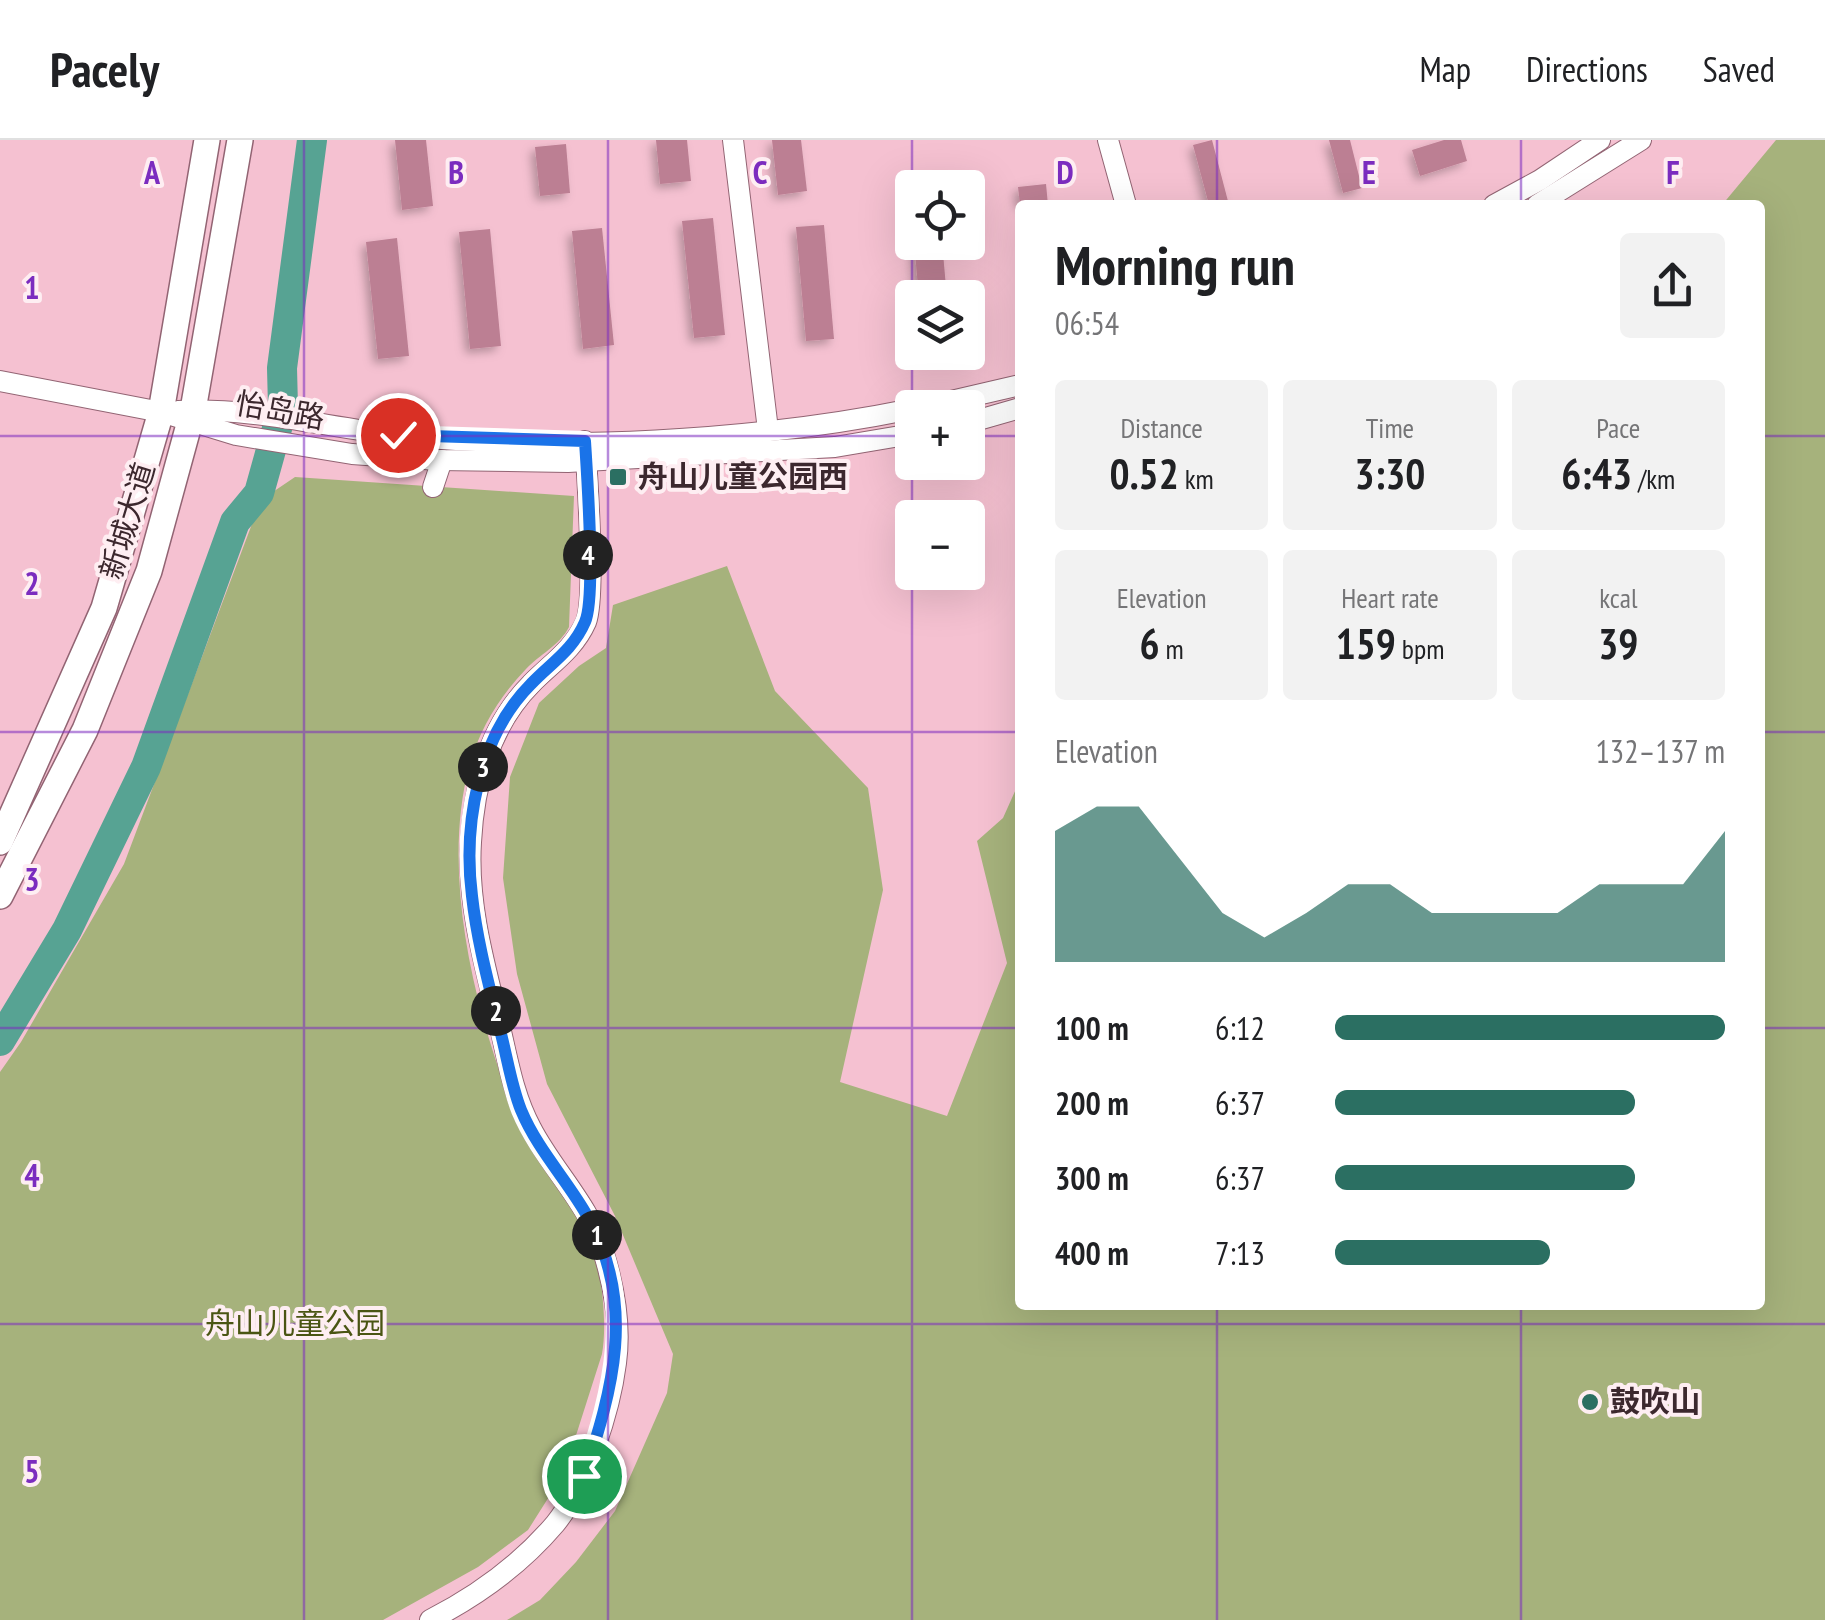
<!DOCTYPE html>
<html lang="en">
<head>
<meta charset="utf-8">
<style>
  body { margin:0; font-family:"PT Sans Narrow","Noto Sans SC",sans-serif; background:#f2f2f2; color:#202124; height:100vh; display:flex; flex-direction:column; font-size:38px; white-space:nowrap }
  * { box-sizing:border-box; margin:0 }
  p { font-size:32px; color:#757577 }
  .icon { flex:none; width:55px; height:55px; fill:none; stroke:currentColor; stroke-width:2; stroke-linecap:round; stroke-linejoin:round }
  .map { position:relative; flex:1; overflow:hidden }
  .drawer { position:absolute; left:1015px; top:60px; width:750px; height:1110px; display:flex; flex-direction:column; background:#fff; border-radius:10px; box-shadow:0 10px 40px #0002 }
  .drawer>* { flex:none }
  .controls { position:absolute; left:895px; top:30px; display:grid; gap:20px }
  .controls a { display:grid; place-items:center; width:90px; height:90px; border-radius:10px; background:#fff; box-shadow:0 10px 40px #0002; font-size:50px }
  .pin { position:absolute; display:grid; place-items:center; width:85px; height:85px; color:#fff; margin:-42px; border:5px solid #fff; border-radius:50%; box-shadow:0 2px 10px #0007 }
  .km { position:absolute; width:50px; height:50px; margin:-25px; border-radius:50%; background:#222; color:#fff; font-size:28px; line-height:50px; text-align:center }
  .round { display:grid; place-items:center; flex:none; width:105px; height:105px; border-radius:10px; background:#f2f2f2 }
  .head { display:flex; align-items:center; justify-content:space-between; height:170px; padding:0 40px }
  h1 { font-size:55px; font-weight:700; line-height:75px }
  .metrics { display:grid; grid-template-columns:repeat(3,1fr); gap:15px; height:170px; padding:10px 40px }
  .metrics div { display:grid; align-content:center; border-radius:10px; background:#f2f2f2; text-align:center }
  .metrics b { font-size:42px; font-weight:700 }
  .metrics small { font-size:28px; font-weight:400 }
  .metrics p { font-size:28px }
  .chart { height:280px; padding:20px 40px }
  .chart p { display:flex; justify-content:space-between }
  .chart svg { width:100%; height:180px; margin-top:10px; fill:#2b6f62; opacity:.7 }
  ul { padding:0 40px; list-style:none; font-size:32px }
  li { display:grid; grid-template-columns:160px 120px 1fr; align-items:center; height:75px }
  li i { height:25px; border-radius:12px; background:#2b6f62 }
  header { display:flex; align-items:center; gap:60px; box-sizing:border-box; height:140px; padding:0 50px; background:#fff; border-bottom:2px solid #e0e0e0 }
  header strong { font-size:48px }
  nav { display:flex; gap:55px; margin-inline-start:auto; font-size:35px }
  .map>svg:first-child { display:block }
  .green { fill:#a6b27c }
  .lines { fill:none; stroke-linecap:round; stroke-linejoin:round }
  .river { stroke:#57a393; stroke-width:30 }
  .building { fill:#bc7f93; filter:url(#shadow) }
  .minor-casing { stroke:#926473; stroke-width:22 }
  .major-casing { stroke:#926473; stroke-width:28 }
  .minor { stroke:#fff; stroke-width:20 }
  .major { stroke:#fff; stroke-width:25 }
  .route-casing { stroke:#fff; stroke-width:20 }
  .route { stroke:#1a73e8; stroke-width:12 }
  .grid { fill:none; stroke:#7b2cbf; stroke-width:2.5; stroke-opacity:0.55 }
  .poi-dot { fill:#2b6f62; stroke:#feeef2; stroke-width:4 }
  .labels { text-anchor:middle; stroke-width:8; stroke-linejoin:round; paint-order:stroke }
  .street-label { font-size:30px; fill:#3c282e; stroke:#feeef2 }
  .poi-label { font-size:30px; font-weight:bold; fill:#3c282e; stroke:#feeef2; text-anchor:start }
  .park-label { font-size:30px; fill:#4a5513; stroke:#feeef2 }
  .grid-label { font-size:32px; text-anchor:middle; font-weight:bold; fill:#7b2cbf; stroke:#feeef2; stroke-width:8; stroke-linejoin:round; paint-order:stroke }
</style>
</head>
<body>
<header>
<strong>Pacely</strong>
<nav><a>Map</a><a>Directions</a><a>Saved</a></nav>
</header>
<div class="map">
<svg width="1825" height="1480" viewBox="0 0 1825 1480">
  <defs>
    <filter id="shadow"><feDropShadow dx="-4.5" dy="4.5" stdDeviation="5" flood-color="#0004"/></filter>
  </defs>
  <rect width="100%" height="100%" fill="#f5c1d1"/>
  <g class="green">
    <polygon points="1776,0 1825,0 1825,1480 507,1480 540,1460 576,1422 615,1371 667,1253 673,1214 615,1076 547,944 517,834 503,738 510,637 539,563 579,526 606,508 613,465 727,426 775,551 868,648 883,750 840,942 947,976 1007,823 977,701 1003,678 1020,640 1020,1165 1760,1165 1760,65 1722,65"/>
    <path d="M295 337 574 356 569 487C560 505 539 515 526 529 499 557 479 590 469 627 441 733 474 870 514 970 531 1011 564 1048 585 1088 601 1118 608 1181 602 1214L564 1333 528 1390 478 1427 383 1480H0V932L21 902 124 724 261 360Z"/>
  </g>
  <g class="lines">
    <polyline class="river" points="0,901 67,790 146,627 235,382 259,353 283,267 282,228 312,0"/>
  </g>
  <g class="building">
    <polygon points="395,0 426,0 433,66 402,70"/>
    <polygon points="656,0 687,0 691,41 660,44"/>
    <polygon points="772,0 801,0 807,51 778,55"/>
    <polygon points="1212,0 1229,65 1209,65 1193,5"/>
    <polygon points="1329,0 1350,0 1362,48 1343,53"/>
    <polygon points="1444,0 1461,0 1467,21 1420,36 1412,10"/>
    <polygon points="566,4 570,53 540,56 535,7"/>
    <polygon points="1046,44 1048,65 1020,65 1018,47"/>
    <polygon points="713,78 725,195 694,198 682,81"/>
    <polygon points="824,85 834,199 806,201 796,87"/>
    <polygon points="602,88 614,205 583,209 572,91"/>
    <polygon points="490,89 501,206 470,209 459,92"/>
    <polygon points="397,98 409,216 378,219 366,102"/>
    <polygon points="914,102 942,102 947,158 919,158"/>
  </g>
  <g class="lines">
    <defs>
      <g id="minor">
        <polyline points="733,0 768,290"/>
        <polyline points="1108,0 1126,65"/>
        <polyline points="1494,65 1540,40 1600,0"/>
        <polyline points="1537,65 1641,0"/>
        <polyline points="0,241 161,272 236,295 352,314 438,320 568,322 620,319 835,307 912,294"/>
        <polyline points="921,268 1020,245"/>
        <path d="M178 271C252 267 325 287 397 295 558 312 755 301 912 269"/>
        <polyline points="968,283 1020,268"/>
        <polyline points="433,347 442,320"/>
        <path d="M430 1480C477 1456 521 1424 555 1384 586 1346 610 1271 616 1223 621 1186 614 1146 603 1111 590 1066 552 1029 531 988 514 957 508 921 500 887 485 826 467 765 471 702 474 645 490 585 532 543 552 523 574 509 586 482 596 456 587 335 585 301"/>
      </g>
      <g id="major">
        <polyline points="0,702 104,468 161,272 207,0"/>
        <polyline points="0,756 85,590 149,431 193,270 240,0"/>
      </g>
    </defs>
    <use href="#minor" class="minor-casing"/>
    <use href="#major" class="major-casing"/>
    <use href="#minor" class="minor"/>
    <use href="#major" class="major"/>
  </g>
  <g class="lines">
    <defs>
      <path id="route" d="M398 295 585 301C587 334 596 458 585 482 573 510 551 523 531 544 478 597 463 685 472 756 477 801 489 845 500 890 507 916 511 945 521 970 538 1011 569 1042 589 1079 636 1166 613 1249 584 1336"/>
    </defs>
    <use href="#route" class="route-casing"/>
    <use href="#route" class="route"/>
  </g>
  <path class="grid" d="M304 0V1480M608 0V1480M912 0V48M1217 0V65M1521 0V65M912 48V102M912 102V158M912 158V212M912 212V268M912 268V322M0 296H912M968 296H1020M1760 296H1825M912 322V378M912 378V432M912 432V1480M0 592H1020M1760 592H1825M0 888H1020M1760 888H1825M1217 1165V1480M1521 1165V1480M0 1184H1825"/>
  <g class="poi-dot">
    <rect x="608" y="327" width="20" height="20" rx="5"/>
    <circle cx="1590" cy="1262" r="10"/>
  </g>
  <g class="labels">
    <g class="street-label">
      <text transform="translate(280 271) rotate(10)" y="10">怡岛路</text>
      <text transform="translate(128 381) rotate(-73)" y="10">新城大道</text>
    </g>
    <g class="poi-label">
      <text x="638" y="347">舟山儿童公园西</text>
      <text x="1610" y="1272">鼓吹山</text>
    </g>
    <g class="park-label">
      <text x="295" y="1194">舟山儿童公园</text>
    </g>
  </g>
  <g class="grid-label">
    <text x="152" y="44">A</text>
    <text x="456" y="44">B</text>
    <text x="760" y="44">C</text>
    <text x="1065" y="44">D</text>
    <text x="1369" y="44">E</text>
    <text x="1673" y="44">F</text>
    <text x="32" y="159">1</text>
    <text x="32" y="455">2</text>
    <text x="32" y="751">3</text>
    <text x="32" y="1047">4</text>
    <text x="32" y="1343">5</text>
  </g>
</svg>
<div class="controls">
<a><svg class="icon" aria-label="locate" viewBox="0 0 24 24"><circle cx="12" cy="12" r="6"/><path d="M12 2v4M12 18v4M2 12h4M18 12h4"/></svg></a>
<a><svg class="icon" aria-label="layers" viewBox="0 0 24 24"><path d="M12 4l9 5-9 5-9-5zM3 14l9 5 9-5"/></svg></a>
<a>+</a>
<a>−</a>
</div>
<div class="pin" style="left:584px;top:1336px;background:#1e9e55"><svg class="icon" aria-label="arrive" viewBox="0 0 24 24"><path d="M6 21V4h12l-3 4 3 4H6"/></svg></div>
<div class="pin" style="left:398px;top:295px;background:#d93025"><svg class="icon" aria-label="check" viewBox="0 0 24 24"><path d="M5 12l5 5 9-10"/></svg></div>
<b class="km" style="left:597px;top:1095px">1</b>
<b class="km" style="left:496px;top:871px">2</b>
<b class="km" style="left:483px;top:627px">3</b>
<b class="km" style="left:588px;top:415px">4</b>
<section class="drawer">
<div class="head"><div><h1>Morning run</h1><p>06:54</p></div><a class="round"><svg class="icon" aria-label="share" viewBox="0 0 24 24"><path d="M12 15V3M7 8l5-5 5 5M5 13v7h14v-7"/></svg></a></div>
<div class="metrics">
<div><p>Distance</p><b>0.52<small> km</small></b></div>
<div><p>Time</p><b>3:30</b></div>
<div><p>Pace</p><b>6:43<small> /km</small></b></div>
</div>
<div class="metrics">
<div><p>Elevation</p><b>6<small> m</small></b></div>
<div><p>Heart rate</p><b>159<small> bpm</small></b></div>
<div><p>kcal</p><b>39</b></div>
</div>
<div class="chart"><p><span>Elevation</span>132–137 m</p>
<svg viewBox="0 0 160 44" preserveAspectRatio="none"><path d="M0 44V12L10 6L20 6L30 19L40 32L50 38L60 32L70 25L80 25L90 32L100 32L110 32L120 32L130 25L140 25L150 25L160 12V44z"/></svg>
</div>
<ul>
<li><b>100 m</b>6:12<i style="width:100%"></i></li>
<li><b>200 m</b>6:37<i style="width:77%"></i></li>
<li><b>300 m</b>6:37<i style="width:77%"></i></li>
<li><b>400 m</b>7:13<i style="width:55%"></i></li>
</ul>
</section>
</div>
</body>
</html>
